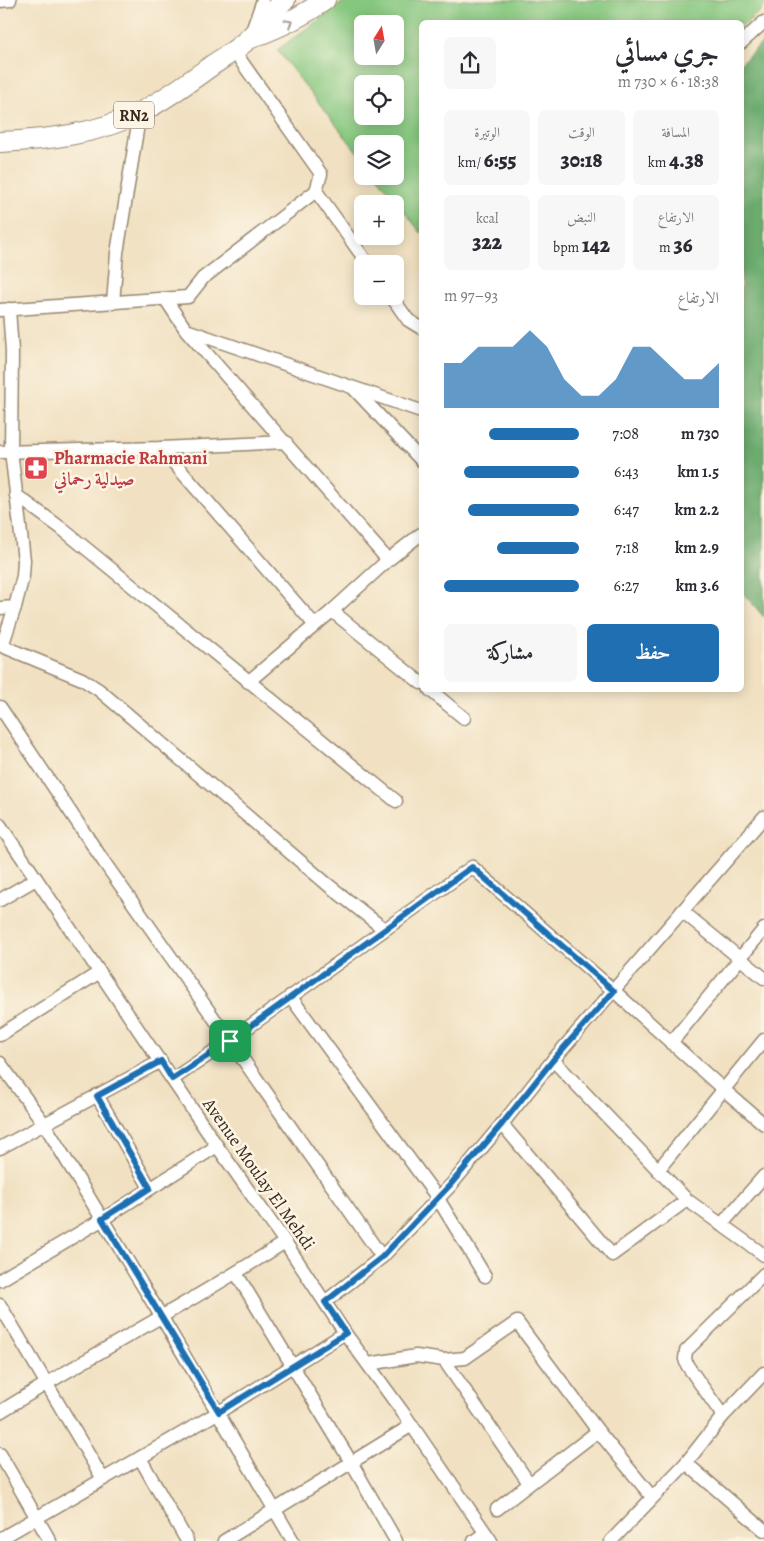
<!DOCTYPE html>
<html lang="ar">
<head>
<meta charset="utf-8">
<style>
  body { margin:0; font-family:Alegreya,Amiri,serif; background:#f7f7f7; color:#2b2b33; direction:rtl; height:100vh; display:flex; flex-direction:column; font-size:19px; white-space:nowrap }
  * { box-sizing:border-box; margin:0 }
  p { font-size:16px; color:#7c7c81 }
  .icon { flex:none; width:28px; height:28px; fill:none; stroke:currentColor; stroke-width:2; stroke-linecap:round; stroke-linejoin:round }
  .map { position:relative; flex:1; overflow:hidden; direction:ltr }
  .panel { position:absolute; left:419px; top:20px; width:325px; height:672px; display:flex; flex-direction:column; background:#fff; border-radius:8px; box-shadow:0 2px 12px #0003; direction:rtl }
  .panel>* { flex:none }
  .needle { width:32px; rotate:11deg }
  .controls { position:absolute; left:354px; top:15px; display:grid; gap:10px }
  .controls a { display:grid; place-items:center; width:50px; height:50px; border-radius:8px; background:#fff; box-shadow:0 2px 12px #0003; font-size:25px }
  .pin { position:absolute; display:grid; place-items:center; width:42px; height:42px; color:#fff; margin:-21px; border-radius:10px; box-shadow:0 2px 8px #0006 }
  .round { display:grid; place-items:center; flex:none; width:52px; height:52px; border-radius:8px; background:#f7f7f7 }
  .head { display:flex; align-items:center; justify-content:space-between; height:85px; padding:0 25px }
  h1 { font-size:28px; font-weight:800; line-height:38px }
  .stats { display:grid; grid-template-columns:repeat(3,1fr); gap:8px; height:85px; padding:5px 25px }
  .stats div { display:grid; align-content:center; border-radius:8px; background:#f7f7f7; text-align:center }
  .stats b { font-size:21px; font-weight:800 }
  .stats small { font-size:14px; font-weight:400 }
  .stats p { font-size:14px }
  .chart { height:140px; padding:10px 25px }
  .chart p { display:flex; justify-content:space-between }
  .chart svg { width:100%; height:90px; margin-top:5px; fill:#1f6fb2; opacity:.7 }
  .primary-button { display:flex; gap:10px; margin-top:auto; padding:10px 25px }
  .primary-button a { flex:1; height:58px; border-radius:8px; background:#1f6fb2; color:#fff; font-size:20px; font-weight:800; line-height:58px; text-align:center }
  .primary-button a+a { background:#f7f7f7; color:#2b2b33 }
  ul { padding:0 25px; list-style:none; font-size:16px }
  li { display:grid; grid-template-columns:80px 60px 1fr; align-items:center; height:38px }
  li i { height:12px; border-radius:6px; background:#1f6fb2 }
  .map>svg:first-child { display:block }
  .green { fill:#86c77f; stroke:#60784e; fill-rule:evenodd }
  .forest { fill:#6cac6e; stroke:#546b46 }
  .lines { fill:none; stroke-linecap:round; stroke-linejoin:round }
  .minor-casing { stroke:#968670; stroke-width:15 }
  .primary-casing { stroke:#968670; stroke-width:22 }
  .minor { stroke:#fff; stroke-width:12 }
  .primary { stroke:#fff; stroke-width:20 }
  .oneway { stroke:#a79f9a }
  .route-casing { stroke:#fff; stroke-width:10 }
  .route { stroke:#1f6fb2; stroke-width:6 }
  .labels { text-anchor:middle; stroke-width:5; stroke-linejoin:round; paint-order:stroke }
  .shield { fill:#fcf5e5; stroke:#75675a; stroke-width:1 }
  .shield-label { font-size:16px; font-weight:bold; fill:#3b2a1e }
  .health-label { font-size:18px; font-weight:bold; fill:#be3a42; stroke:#fcf5e5; text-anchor:start }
  .street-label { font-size:18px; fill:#3b2a1e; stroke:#fcf5e5 }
</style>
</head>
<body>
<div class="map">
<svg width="764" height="1541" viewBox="0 0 764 1541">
  <rect width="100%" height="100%" fill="#fcf5e5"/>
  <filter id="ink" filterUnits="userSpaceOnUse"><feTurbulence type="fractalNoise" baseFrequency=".02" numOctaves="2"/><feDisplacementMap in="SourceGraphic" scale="10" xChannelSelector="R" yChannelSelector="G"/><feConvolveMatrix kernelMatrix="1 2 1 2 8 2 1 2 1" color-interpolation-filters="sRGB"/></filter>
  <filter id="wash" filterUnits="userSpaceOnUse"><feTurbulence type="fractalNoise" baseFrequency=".0096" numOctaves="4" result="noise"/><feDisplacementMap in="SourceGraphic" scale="20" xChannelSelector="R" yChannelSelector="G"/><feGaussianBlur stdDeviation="1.12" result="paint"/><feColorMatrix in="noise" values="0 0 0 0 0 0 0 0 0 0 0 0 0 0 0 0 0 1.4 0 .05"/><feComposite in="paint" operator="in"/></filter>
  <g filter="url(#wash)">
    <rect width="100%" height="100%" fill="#f1e1c2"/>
    <path class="green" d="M346 0H764V7L741 28V22H421V233L377 176H395V144H362V158L277 50ZM362 24H395V56H362ZM362 84H395V116H362Z"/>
    <polygon class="forest" points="764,41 764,617 741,591 741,63"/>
  </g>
  <g filter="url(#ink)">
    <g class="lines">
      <defs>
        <g id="minor">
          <polyline points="0,1 10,0"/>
          <polyline points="252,31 263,0"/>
          <polyline points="741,43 764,22"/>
          <polyline points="234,51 321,174 316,191 368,264"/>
          <polyline points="391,296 408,320 421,328"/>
          <polyline points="166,300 186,330 388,560"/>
          <polyline points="113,303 117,253 140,112"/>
          <polyline points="0,310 188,297 203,278 316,191"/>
          <polyline points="189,331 421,411"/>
          <polyline points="355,390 421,460"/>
          <polyline points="161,448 314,624"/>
          <polyline points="0,452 161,448 286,442"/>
          <polyline points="16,495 61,528 396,801"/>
          <polyline points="15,607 2,646 82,679 99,690 327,884 384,929"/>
          <polyline points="0,608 15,607 23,576 24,560 11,451 12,351 9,309"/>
          <polyline points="332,611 421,683"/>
          <polyline points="248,682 332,611 388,560 421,534"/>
          <polyline points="430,690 464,718"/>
          <polyline points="0,707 104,862 382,1257"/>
          <polyline points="0,825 217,1146 285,1242 345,1333 404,1414 491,1541"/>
          <polyline points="0,900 36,879"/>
          <polyline points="682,911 764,978"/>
          <polyline points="290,996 437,1197 485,1276"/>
          <polyline points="0,1035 100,972"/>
          <polyline points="671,1043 764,929"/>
          <polyline points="553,1060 687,1200 764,1255"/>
          <polyline points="0,1063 45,1125 161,1316 293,1541"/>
          <polyline points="173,1079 229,1041 472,867 614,991 724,1090 764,1124"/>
          <polyline points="97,1095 150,1188"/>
          <polyline points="502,1124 612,1255 687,1200"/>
          <polyline points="0,1148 161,1061"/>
          <polyline points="658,1170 764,1040"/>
          <polyline points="721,1225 764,1176"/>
          <polyline points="236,1273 351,1462 396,1541"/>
          <polyline points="0,1280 103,1219 217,1146"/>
          <polyline points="325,1302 382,1257 451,1185 502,1124 553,1060 764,817"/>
          <polyline points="0,1305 103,1479"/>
          <polyline points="444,1360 529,1483"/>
          <polyline points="369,1364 416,1356 444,1360 465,1358 517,1322 598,1431 652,1497"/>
          <path d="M0 1412C94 1353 192 1302 285 1242"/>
          <polyline points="723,1416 687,1365 685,1359 686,1351 764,1274"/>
          <polyline points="0,1454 50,1541"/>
          <polyline points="140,1458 187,1541"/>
          <polyline points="686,1463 764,1530"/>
          <polyline points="497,1509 598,1431"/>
          <polyline points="0,1539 219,1412 345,1333"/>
          <polyline points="224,1541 412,1425"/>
          <polyline points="474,1541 485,1533"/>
          <polyline points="611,1541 686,1463 723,1416 764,1373"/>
        </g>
        <g id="primary">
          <path d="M251 38C278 28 302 17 325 0"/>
          <path d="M0 142C49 140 97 134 141 112 166 99 189 82 211 66 224 57 237 50 248 39 262 27 271 12 285 0"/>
        </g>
      </defs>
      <use href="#minor" class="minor-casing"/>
      <use href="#primary" class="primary-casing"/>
      <use href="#minor" class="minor"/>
      <use href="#primary" class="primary"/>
    </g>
    <defs><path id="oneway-chevron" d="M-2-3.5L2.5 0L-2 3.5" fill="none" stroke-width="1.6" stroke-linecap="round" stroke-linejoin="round" transform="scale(1.25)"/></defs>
    <use class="oneway" href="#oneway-chevron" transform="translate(289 23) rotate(-28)"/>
  </g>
  <g class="lines" filter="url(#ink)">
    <defs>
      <polygon id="route" points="472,867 614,991 553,1060 502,1124 450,1185 382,1257 325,1302 346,1333 219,1412 102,1219 150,1188 97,1096 161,1061 172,1079 230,1041"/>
    </defs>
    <use href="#route" class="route-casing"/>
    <use href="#route" class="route"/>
  </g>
  <defs>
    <symbol id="pharmacy-square" viewBox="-11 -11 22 22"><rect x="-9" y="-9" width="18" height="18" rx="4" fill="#e0444e" stroke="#fcf5e5"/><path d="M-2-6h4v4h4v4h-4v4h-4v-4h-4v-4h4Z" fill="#fff"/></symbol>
  </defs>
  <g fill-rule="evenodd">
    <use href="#pharmacy-square" x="22" y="454" width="28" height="28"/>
  </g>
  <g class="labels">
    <rect class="shield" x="114" y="101.5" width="40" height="27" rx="4"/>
    <g class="shield-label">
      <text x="134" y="121">RN2</text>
    </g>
    <g class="health-label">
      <text x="54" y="464">Pharmacie Rahmani<tspan x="54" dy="21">صيدلية رحماني</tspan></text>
    </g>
    <g class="street-label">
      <text transform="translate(259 1174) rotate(55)" y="6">Avenue Moulay El Mehdi</text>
    </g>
  </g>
</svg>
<div class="controls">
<a><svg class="needle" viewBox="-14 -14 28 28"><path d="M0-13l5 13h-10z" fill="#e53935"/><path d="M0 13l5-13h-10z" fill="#7c7c81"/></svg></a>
<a><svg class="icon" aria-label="locate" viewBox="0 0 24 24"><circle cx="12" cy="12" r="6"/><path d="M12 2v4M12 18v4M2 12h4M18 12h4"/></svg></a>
<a><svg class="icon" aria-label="layers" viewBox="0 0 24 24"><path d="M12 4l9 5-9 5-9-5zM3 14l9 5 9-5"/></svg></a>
<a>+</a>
<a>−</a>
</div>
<div class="pin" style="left:230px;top:1041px;background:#1e9e55"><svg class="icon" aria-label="arrive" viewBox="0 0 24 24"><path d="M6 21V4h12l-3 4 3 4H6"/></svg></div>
<section class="panel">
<div class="head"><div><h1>جري مسائي</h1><p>18:38 · 6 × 730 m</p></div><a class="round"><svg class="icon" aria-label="share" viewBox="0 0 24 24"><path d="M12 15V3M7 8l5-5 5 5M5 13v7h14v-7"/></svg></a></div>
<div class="stats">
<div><p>المسافة</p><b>4.38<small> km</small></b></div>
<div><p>الوقت</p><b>30:18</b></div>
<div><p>الوتيرة</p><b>6:55<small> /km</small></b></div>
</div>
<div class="stats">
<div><p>الارتفاع</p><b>36<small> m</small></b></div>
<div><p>النبض</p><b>142<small> bpm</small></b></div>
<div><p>kcal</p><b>322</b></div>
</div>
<div class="chart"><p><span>الارتفاع</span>93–97 m</p>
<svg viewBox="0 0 160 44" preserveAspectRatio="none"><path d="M0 44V22L10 22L20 14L30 14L40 14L50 6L60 14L70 30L80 38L90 38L100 30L110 14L120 14L130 22L140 30L150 30L160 22V44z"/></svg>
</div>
<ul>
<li><b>730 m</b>7:08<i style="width:67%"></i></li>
<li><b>1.5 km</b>6:43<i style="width:85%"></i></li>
<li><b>2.2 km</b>6:47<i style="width:82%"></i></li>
<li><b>2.9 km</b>7:18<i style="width:61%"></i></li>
<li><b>3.6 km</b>6:27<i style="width:100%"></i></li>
</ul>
<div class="primary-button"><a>حفظ</a><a>مشاركة</a></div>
</section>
</div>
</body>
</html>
